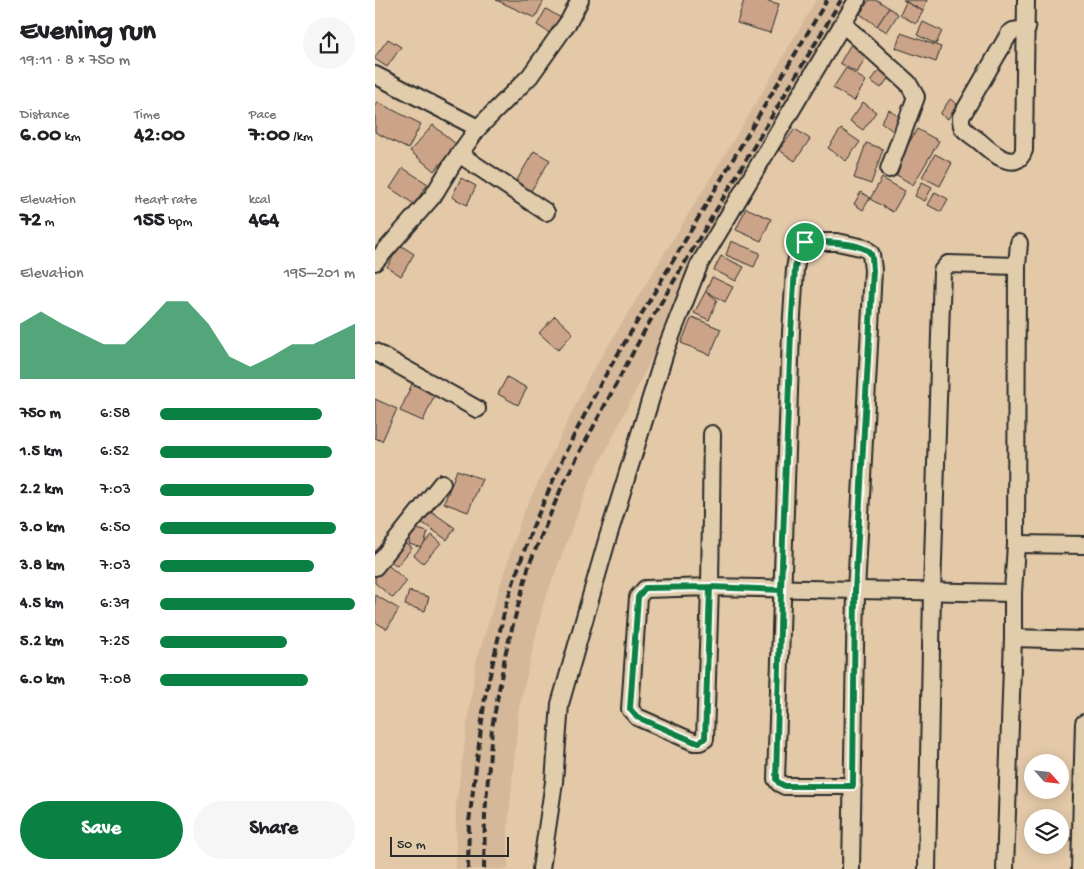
<!DOCTYPE html>
<html lang="en">
<head>
<meta charset="utf-8">
<style>
  body { margin:0; font-family:"Gochi Hand",sans-serif; background:#f6f6f6; color:#202124; height:100vh; display:flex; flex-direction:column; font-size:19px; white-space:nowrap }
  * { box-sizing:border-box; margin:0 }
  p { font-size:16px; color:#757577 }
  .icon { flex:none; width:28px; height:28px; fill:none; stroke:currentColor; stroke-width:2; stroke-linecap:round; stroke-linejoin:round }
  .map { position:relative; flex:1; overflow:hidden }
  .side { display:flex; flex-direction:column; background:#fff; width:375px }
  .side>* { flex:none }
  .needle { width:32px; rotate:117deg }
  .buttons { position:absolute; left:649px; top:754px; display:grid; gap:10px }
  .buttons a { display:grid; place-items:center; width:45px; height:45px; border-radius:50%; background:#fff; box-shadow:0 2px 12px #0003; font-size:25px }
  .scale { position:absolute; left:15px; bottom:12px; width:119px; box-sizing:border-box; padding-left:5px; border:2px solid #2b2b2b; border-top:0; font-size:14px; line-height:18px; white-space:nowrap; color:#2b2b2b; -webkit-text-stroke:4px #e1cdab; paint-order:stroke }
  .pin { position:absolute; display:grid; place-items:center; width:42px; height:42px; color:#fff; margin:-21px; border:2px solid #fff; border-radius:50%; box-shadow:0 1px 5px #0007 }
  .round { display:grid; place-items:center; flex:none; width:52px; height:52px; border-radius:26px; background:#f6f6f6 }
  .overview { display:flex; align-items:center; justify-content:space-between; height:85px; padding:0 20px }
  h1 { font-size:28px; font-weight:800; line-height:38px }
  .metrics { display:grid; grid-template-columns:repeat(3,1fr); gap:8px; height:85px; padding:5px 20px }
  .metrics div { display:grid; align-content:center }
  .metrics b { font-size:21px; font-weight:800 }
  .metrics small { font-size:14px; font-weight:400 }
  .metrics p { font-size:14px }
  .chart { height:140px; padding:10px 20px }
  .chart p { display:flex; justify-content:space-between }
  .chart svg { width:100%; height:90px; margin-top:5px; fill:#0b8043; opacity:.7 }
  .button { display:flex; gap:10px; margin-top:auto; padding:10px 20px }
  .button a { flex:1; height:58px; border-radius:30px; background:#0b8043; color:#fff; font-size:20px; font-weight:800; line-height:58px; text-align:center }
  .button a+a { background:#f6f6f6; color:#202124 }
  ul { padding:0 20px; list-style:none; font-size:16px }
  li { display:grid; grid-template-columns:80px 60px 1fr; align-items:center; height:38px }
  li i { height:12px; border-radius:6px; background:#0b8043 }
  main { display:flex; flex:1; min-height:0 }
  .map>svg:first-child { display:block }
  .built { fill:#d5b899 }
  .building { fill:#cba388; stroke:#2b2b2b }
  .lines { fill:none; stroke-linecap:round; stroke-linejoin:round }
  .minor-casing { stroke:#2b2b2b; stroke-width:20 }
  .minor { stroke:#e1cdab; stroke-width:16 }
  .rail { stroke:#2b2b2b; stroke-width:4; stroke-dasharray:8 4; stroke-linecap:butt }
  .route-casing { stroke:#fff; stroke-width:10 }
  .route { stroke:#0b8043; stroke-width:6 }
</style>
</head>
<body>
<main>
<section class="side">
<div class="overview"><div><h1>Evening run</h1><p>19:11 · 8 × 750 m</p></div><a class="round"><svg class="icon" aria-label="share" viewBox="0 0 24 24"><path d="M12 15V3M7 8l5-5 5 5M5 13v7h14v-7"/></svg></a></div>
<div class="metrics">
<div><p>Distance</p><b>6.00<small> km</small></b></div>
<div><p>Time</p><b>42:00</b></div>
<div><p>Pace</p><b>7:00<small> /km</small></b></div>
</div>
<div class="metrics">
<div><p>Elevation</p><b>72<small> m</small></b></div>
<div><p>Heart rate</p><b>155<small> bpm</small></b></div>
<div><p>kcal</p><b>464</b></div>
</div>
<div class="chart"><p><span>Elevation</span>195–201 m</p>
<svg viewBox="0 0 160 44" preserveAspectRatio="none"><path d="M0 44V17L10 11L20 17L30 22L40 27L50 27L60 17L70 6L80 6L90 17L100 33L110 38L120 33L130 27L140 27L150 22L160 17V44z"/></svg>
</div>
<ul>
<li><b>750 m</b>6:58<i style="width:83%"></i></li>
<li><b>1.5 km</b>6:52<i style="width:88%"></i></li>
<li><b>2.2 km</b>7:03<i style="width:79%"></i></li>
<li><b>3.0 km</b>6:50<i style="width:90%"></i></li>
<li><b>3.8 km</b>7:03<i style="width:79%"></i></li>
<li><b>4.5 km</b>6:39<i style="width:100%"></i></li>
<li><b>5.2 km</b>7:25<i style="width:65%"></i></li>
<li><b>6.0 km</b>7:08<i style="width:76%"></i></li>
</ul>
<div class="button"><a>Save</a><a>Share</a></div>
</section>
<div class="map">
<svg width="709" height="869" viewBox="0 0 709 869">
  <rect width="100%" height="100%" fill="#e3c9a8"/>
  <filter id="ink" filterUnits="userSpaceOnUse"><feTurbulence type="fractalNoise" baseFrequency=".02" numOctaves="2"/><feDisplacementMap in="SourceGraphic" scale="10" xChannelSelector="R" yChannelSelector="G"/><feConvolveMatrix kernelMatrix="1 2 1 2 8 2 1 2 1" color-interpolation-filters="sRGB"/></filter>
  <g filter="url(#ink)">
    <polygon class="built" points="441,0 484,0 278,356 213,486 168,605 144,708 133,826 133,869 81,869 81,805 101,662 147,516 214,377 380,105"/>
    <g class="building">
      <polygon points="121,0 169,0 160,18"/>
      <polygon points="369,0 389,0 404,4 395,33 362,23"/>
      <polygon points="494,0 502,0 514,8 502,26 485,14"/>
      <polygon points="528,0 552,0 548,11"/>
      <polygon points="531,2 548,11 541,24 525,15"/>
      <polygon points="514,8 523,14 512,32 502,26"/>
      <polygon points="171,9 186,18 176,34 162,25"/>
      <polygon points="548,22 567,31 561,44 542,35"/>
      <polygon points="526,33 566,47 561,62 521,48"/>
      <polygon points="13,39 26,47 12,67 0,59 0,57"/>
      <polygon points="477,42 494,51 482,73 465,63"/>
      <polygon points="471,68 491,81 479,101 458,88"/>
      <polygon points="505,69 515,76 506,88 496,81"/>
      <polygon points="575,99 582,104 573,119 565,114"/>
      <polygon points="2,102 46,124 33,149 0,132 0,106"/>
      <polygon points="488,102 501,112 488,130 475,121"/>
      <polygon points="514,110 526,118 518,131 506,122"/>
      <polygon points="58,125 82,145 59,171 35,151"/>
      <polygon points="420,129 435,139 420,161 404,150"/>
      <polygon points="466,129 485,142 471,161 453,148"/>
      <polygon points="542,129 564,141 538,185 517,172"/>
      <polygon points="491,143 508,149 496,184 479,178"/>
      <polygon points="159,151 175,160 154,194 139,185"/>
      <polygon points="560,154 577,163 565,186 547,177"/>
      <polygon points="28,168 53,184 39,204 15,188"/>
      <polygon points="86,178 101,186 92,205 77,197"/>
      <polygon points="507,178 530,191 518,212 495,199"/>
      <polygon points="547,182 557,187 550,201 540,196"/>
      <polygon points="486,192 495,198 488,210 479,204"/>
      <polygon points="560,192 573,199 566,212 553,205"/>
      <polygon points="371,208 396,219 386,241 361,230"/>
      <polygon points="356,241 385,253 379,267 351,255"/>
      <polygon points="25,245 39,254 26,276 12,267"/>
      <polygon points="346,256 369,267 361,281 339,270"/>
      <polygon points="337,277 358,287 350,302 331,291"/>
      <polygon points="331,291 342,300 334,320 319,313"/>
      <polygon points="180,316 198,333 183,350 164,333"/>
      <polygon points="317,317 346,329 335,355 306,343"/>
      <polygon points="132,377 152,388 143,405 123,394"/>
      <polygon points="37,384 60,394 48,421 25,411"/>
      <polygon points="0,399 22,409 7,441 0,438"/>
      <polygon points="82,470 107,479 93,512 69,503"/>
      <polygon points="53,509 80,528 72,540 45,521"/>
      <polygon points="38,528 53,532 48,548 34,544"/>
      <polygon points="57,535 66,543 48,563 39,555"/>
      <polygon points="26,539 37,548 22,566 11,557"/>
      <polygon points="10,563 32,581 18,598 0,583 0,576"/>
      <polygon points="34,591 54,597 50,611 30,605"/>
      <polygon points="0,595 24,609 12,629 0,622"/>
    </g>
    <g class="lines">
      <defs>
        <g id="minor">
          <path d="M651 0 649 150C641 175 614 150 604 141 599 137 592 133 588 128 586 125 586 121 586 117L634 34 638 31 652 29"/>
          <polyline points="468,24 533,83 541,97 514,169"/>
          <polyline points="0,75 103,128"/>
          <polyline points="84,154 171,212"/>
          <polyline points="0,262 58,196 78,163 103,128 155,76 194,21 205,0"/>
          <polyline points="0,352 102,409"/>
          <polyline points="337,434 335,587 330,739 325,742 319,742 262,717 255,709 263,597 270,589 335,587 638,593"/>
          <polyline points="641,544 709,545"/>
          <polyline points="0,567 67,483"/>
          <polyline points="638,638 709,640"/>
          <polyline points="166,869 179,782 185,704 233,537 291,349 324,265 482,0"/>
          <polyline points="476,869 481,591 498,270 496,254 490,248 462,242 430,242 424,246 420,269 416,332 401,779 404,783 410,786 478,786"/>
          <polyline points="552,869 557,592 567,271 573,264 642,266"/>
          <polyline points="630,869 638,638 638,593 641,544 642,266 644,243"/>
          <polyline points="705,869 709,723"/>
        </g>
      </defs>
      <use href="#minor" class="minor-casing"/>
      <use href="#minor" class="minor"/>
      <g class="rail">
        <polyline points="93,869 94,822 110,697 131,604 156,531 191,451 227,381 452,0"/>
        <polyline points="109,869 110,815 117,728 131,651 154,565 188,484 271,328 466,0"/>
      </g>
    </g>
  </g>
  <g class="lines" filter="url(#ink)">
    <defs>
      <path id="route" d="M430 242 424 246 420 268 416 332 406 590 335 587 330 738 325 742H320L262 717 255 709 263 597 270 588 335 587 406 590 401 779 404 783 410 786H478L480 591 498 270C497 265 498 258 496 254 488 241 444 242 430 242"/>
    </defs>
    <use href="#route" class="route-casing"/>
    <use href="#route" class="route"/>
  </g>
</svg>
<div class="buttons">
<a><svg class="needle" viewBox="-14 -14 28 28"><path d="M0-13l5 13h-10z" fill="#e53935"/><path d="M0 13l5-13h-10z" fill="#757577"/></svg></a>
<a><svg class="icon" aria-label="layers" viewBox="0 0 24 24"><path d="M12 4l9 5-9 5-9-5zM3 14l9 5 9-5"/></svg></a>
</div>
<div class="scale">50 m</div>
<div class="pin" style="left:430px;top:242px;background:#1e9e55"><svg class="icon" aria-label="arrive" viewBox="0 0 24 24"><path d="M6 21V4h12l-3 4 3 4H6"/></svg></div>
</div>
</main>
</body>
</html>
